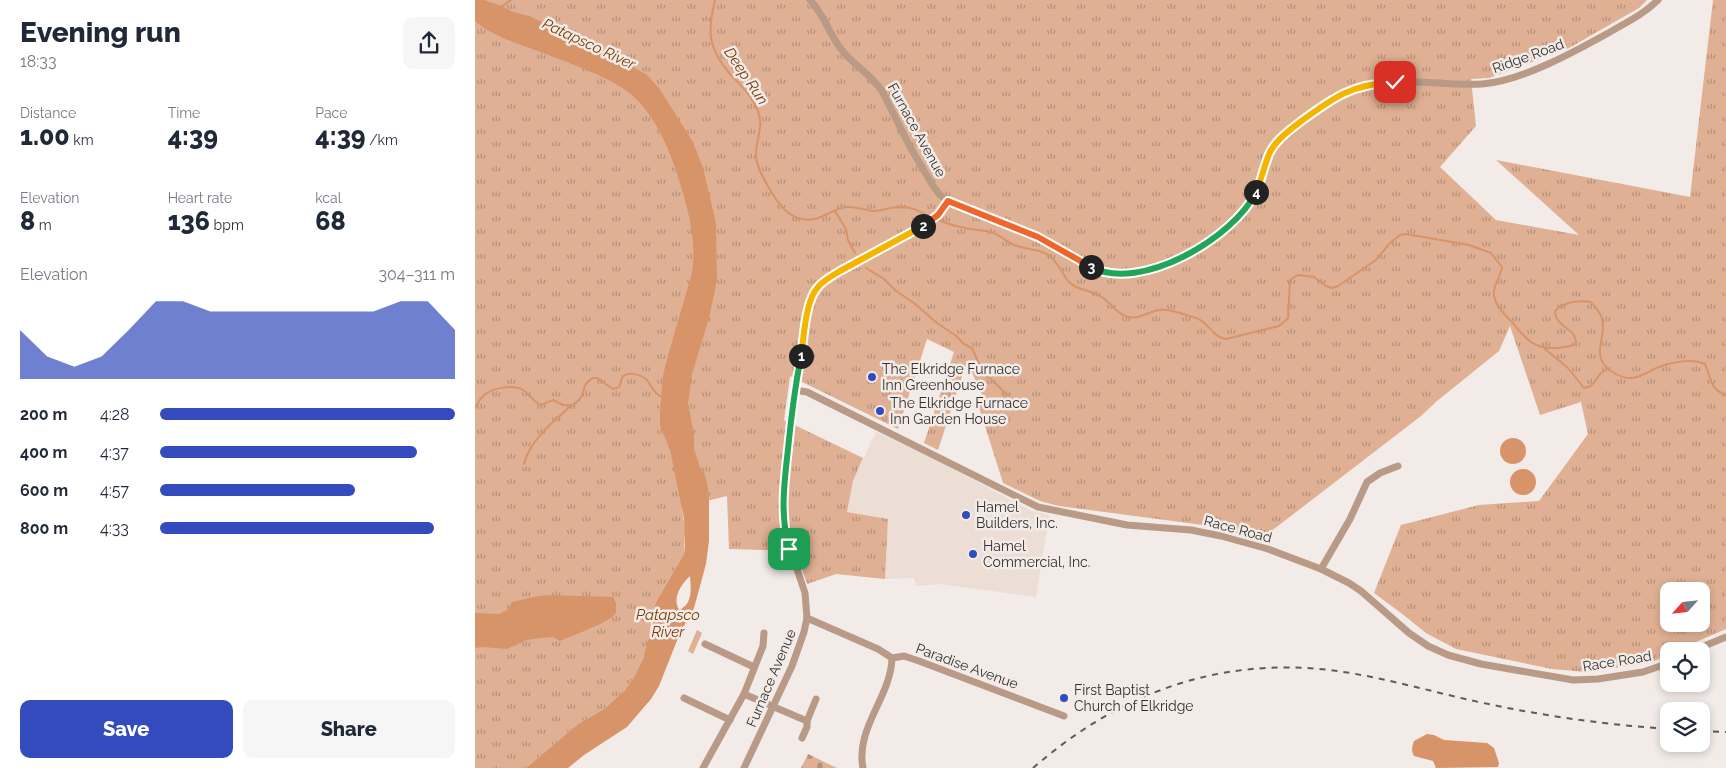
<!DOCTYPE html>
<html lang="en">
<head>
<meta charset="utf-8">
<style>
  body { margin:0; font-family:Raleway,sans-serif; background:#f6f6f7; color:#1f2937; height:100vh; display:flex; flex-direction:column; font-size:19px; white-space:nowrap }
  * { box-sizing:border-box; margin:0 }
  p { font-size:16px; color:#747a83 }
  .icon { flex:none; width:28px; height:28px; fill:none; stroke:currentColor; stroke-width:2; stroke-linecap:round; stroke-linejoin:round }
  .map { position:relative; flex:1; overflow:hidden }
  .drawer { display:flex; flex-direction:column; background:#fff; width:475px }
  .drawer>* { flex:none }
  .needle { width:32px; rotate:243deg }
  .buttons { position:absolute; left:1185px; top:582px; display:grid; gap:10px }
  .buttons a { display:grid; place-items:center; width:50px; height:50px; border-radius:10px; background:#fff; box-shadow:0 2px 8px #0003; font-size:25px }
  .pin { position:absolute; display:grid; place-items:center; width:42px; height:42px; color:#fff; margin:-21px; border-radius:10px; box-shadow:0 2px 8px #0006 }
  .km { position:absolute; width:25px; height:25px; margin:-12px; border-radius:50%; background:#222; color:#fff; font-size:14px; line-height:25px; text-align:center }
  .round { display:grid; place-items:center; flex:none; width:52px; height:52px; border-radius:10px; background:#f6f6f7 }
  .head { display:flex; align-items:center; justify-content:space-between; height:85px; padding:0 20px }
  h1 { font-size:28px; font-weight:800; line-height:38px }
  .metrics { display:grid; grid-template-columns:repeat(3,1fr); gap:8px; height:85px; padding:5px 20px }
  .metrics div { display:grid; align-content:center }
  .metrics b { font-size:25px; font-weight:800 }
  .metrics small { font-size:14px; font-weight:400 }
  .metrics p { font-size:14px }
  .chart { height:140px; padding:10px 20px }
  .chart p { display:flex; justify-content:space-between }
  .chart svg { width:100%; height:90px; margin-top:5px; fill:#334bbd; opacity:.7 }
  .primary-button { display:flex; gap:10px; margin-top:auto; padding:10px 20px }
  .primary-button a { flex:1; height:58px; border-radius:10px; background:#334bbd; color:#fff; font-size:20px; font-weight:800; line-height:58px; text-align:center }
  .primary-button a+a { background:#f6f6f7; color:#1f2937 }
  ul { padding:0 20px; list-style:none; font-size:16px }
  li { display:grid; grid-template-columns:80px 60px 1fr; align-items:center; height:38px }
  li i { height:12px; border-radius:6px; background:#334bbd }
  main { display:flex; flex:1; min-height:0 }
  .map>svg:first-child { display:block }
  .built { fill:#ecded5 }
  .cemetery { fill:url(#cemetery-stones) }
  .park { fill:url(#park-tufts); fill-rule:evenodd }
  .water { fill:#d89469; fill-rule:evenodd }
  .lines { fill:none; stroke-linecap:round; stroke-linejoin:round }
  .stream { stroke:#d89469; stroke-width:2 }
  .minor { stroke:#b99a87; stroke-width:7 }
  .rail { stroke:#5d5a58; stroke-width:2; stroke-dasharray:6 6; stroke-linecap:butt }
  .split-1-casing { stroke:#fff; stroke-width:10 }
  .split-2-casing { stroke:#fff; stroke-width:10 }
  .split-3-casing { stroke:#fff; stroke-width:10 }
  .split-4-casing { stroke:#fff; stroke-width:10 }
  .split-5-casing { stroke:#fff; stroke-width:10 }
  .split-1 { stroke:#22a559; stroke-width:6 }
  .split-2 { stroke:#f5b400; stroke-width:6 }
  .split-3 { stroke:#f0652b; stroke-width:6 }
  .split-4 { stroke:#22a559; stroke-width:6 }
  .split-5 { stroke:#f5b400; stroke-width:6 }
  .poi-dot { fill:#334bbd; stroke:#f2ebe7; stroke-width:2 }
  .labels { text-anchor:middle; stroke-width:5; stroke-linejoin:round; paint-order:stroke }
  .street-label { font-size:14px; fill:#33312f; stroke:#f2ebe7 }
  .poi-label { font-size:14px; fill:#33312f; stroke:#f2ebe7; text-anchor:start }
  .water-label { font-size:15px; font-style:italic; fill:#793b05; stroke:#f2ebe7 }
</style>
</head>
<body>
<main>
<section class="drawer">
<div class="head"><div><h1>Evening run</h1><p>18:33</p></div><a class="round"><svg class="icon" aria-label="share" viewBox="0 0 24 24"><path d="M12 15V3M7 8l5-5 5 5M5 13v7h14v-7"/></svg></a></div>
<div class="metrics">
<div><p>Distance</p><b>1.00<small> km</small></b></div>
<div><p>Time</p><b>4:39</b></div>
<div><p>Pace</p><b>4:39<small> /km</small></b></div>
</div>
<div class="metrics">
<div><p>Elevation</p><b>8<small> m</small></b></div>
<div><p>Heart rate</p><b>136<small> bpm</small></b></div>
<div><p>kcal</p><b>68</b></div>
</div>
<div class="chart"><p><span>Elevation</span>304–311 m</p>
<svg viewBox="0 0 160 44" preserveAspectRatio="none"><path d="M0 44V20L10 33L20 38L30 33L40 20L50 6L60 6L70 11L80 11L90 11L100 11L110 11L120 11L130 11L140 6L150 6L160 20V44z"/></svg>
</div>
<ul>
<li><b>200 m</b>4:28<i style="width:100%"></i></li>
<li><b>400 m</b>4:37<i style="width:87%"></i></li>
<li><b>600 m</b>4:57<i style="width:66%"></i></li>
<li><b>800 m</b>4:33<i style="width:93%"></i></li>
</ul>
<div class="primary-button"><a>Save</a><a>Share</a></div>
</section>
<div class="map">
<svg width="1251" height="768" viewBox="0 0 1251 768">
  <defs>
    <pattern id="cemetery-stones" width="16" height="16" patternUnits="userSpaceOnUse" patternTransform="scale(1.25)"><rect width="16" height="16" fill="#dfb093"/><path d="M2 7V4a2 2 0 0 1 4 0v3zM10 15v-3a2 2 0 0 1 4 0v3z" fill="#b59078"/></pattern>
    <pattern id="park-tufts" width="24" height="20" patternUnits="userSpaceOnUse" patternTransform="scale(1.25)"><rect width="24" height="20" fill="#dfb093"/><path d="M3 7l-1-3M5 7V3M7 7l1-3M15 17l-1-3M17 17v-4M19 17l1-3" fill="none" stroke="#b59078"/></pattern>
  </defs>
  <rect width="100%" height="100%" fill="#f2ebe7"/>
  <polygon class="built" points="401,432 448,453 557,511 574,515 561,597 464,584 441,586 439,578 410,579 413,519 372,512 378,481"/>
  <polygon class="cemetery" points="333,754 362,768 326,768"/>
  <g class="park">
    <path d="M0 0H1172L1164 8 1094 48 1014 78 996 79 1001 126 965 167 1021 220 1104 235 1021 160 1215 197 1238 0H1251V629L1200 651H1194V654L1175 663 1111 672 1077 669 981 649 951 633 926 613 899 593 926 525 1004 505 1064 501 1113 434 1106 402 1065 415 1035 326 1024 351 962 401 946 416 786 539 728 525 584 506 565 501 528 483 504 407 508 397 492 361 463 450 449 443 479 352 452 339 423 429 315 376 309 420 388 458 378 481 372 512 413 519 410 579 361 574 332 584 321 551 254 549 252 496 207 507 210 530 209 554 182 600 178 610 173 643 168 659 159 677 150 690 129 709 103 724 51 768H0ZM1194 591H1226V624H1194Z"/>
    <polygon points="222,630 227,633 218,654 213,651"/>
  </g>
  <g class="water">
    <path d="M0 0H9L27 6 38 12 54 16 93 33 110 39 172 75 184 88 218 142 228 168 241 223 242 280 234 318 217 374 213 403 219 434V449L225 467 230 475 233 488 234 502V541L231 564 219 608 205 633 184 686 176 699 152 727 109 755 93 768H51L103 724 129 709 150 690 159 677 168 659 178 622V610L182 600 209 554 210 546 209 518 195 450 185 425V412L188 375 192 359 217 273C222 241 213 208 203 177 194 147 180 116 157 95 135 76 86 60 57 49 37 41 17 36 0 21ZM215 576C216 589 218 604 204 610 197 597 206 585 215 576Z"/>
    <circle cx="1038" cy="451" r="13"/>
    <circle cx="1048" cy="482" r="13"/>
    <path d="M75 595 138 597 141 603V613C134 623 98 635 85 641L78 637 66 638 52 640 32 649 7 647 0 648V613L24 614 32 610 37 602 63 596Z"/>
    <path d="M952 734 959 735 969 740 1012 743 1019 748 1024 763 1023 767 961 768 958 761 939 756C936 750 937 747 939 741Z"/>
  </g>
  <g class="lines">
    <g class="stream">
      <path d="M240 0C232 33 233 48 255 74 264 84 273 91 279 103 292 126 281 133 281 155 281 167 291 183 297 193 307 210 322 225 343 218 352 215 362 208 371 207 380 206 389 210 398 211 407 211 415 207 424 207 436 206 446 212 456 217"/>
      <polyline points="26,7 36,0"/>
      <polyline points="360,211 371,229 373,240 380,253"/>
      <path d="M461 219C470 223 480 226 490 228 498 230 507 230 516 232 525 235 531 241 539 245 550 249 562 249 572 254 582 260 586 272 593 281 604 292 616 289 627 297 635 303 641 312 650 316 662 321 672 312 684 310 695 308 710 315 721 318 734 322 737 337 751 339L804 326 809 322 813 318 815 280 823 275 839 277 851 286 857 288 863 286 901 260 914 244 925 235 931 234 994 245 1016 253 1027 267C1026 277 1017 286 1019 296 1021 306 1030 315 1037 322 1051 339 1058 349 1082 348 1089 347 1094 347 1101 344 1101 330 1089 329 1082 319 1081 317 1080 314 1080 311 1089 302 1103 300 1116 302 1120 307 1125 312 1127 318 1133 340 1111 357 1141 374 1158 384 1169 373 1184 367 1197 362 1217 358 1230 364 1236 378 1235 390 1251 395"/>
      <polyline points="391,268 409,279 421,291 439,303 462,323 480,335 489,344 497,348 509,375 516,379 532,395"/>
      <polyline points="1070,349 1093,368 1109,388 1116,386 1126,373 1133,368"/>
      <path d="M0 408C2 404 5 399 9 395 18 388 38 384 48 390 55 395 59 402 66 405L78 400 88 405H95"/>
      <path d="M49 464C54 443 73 426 89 412 93 407 100 404 104 400 111 392 106 384 118 378H122L138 389 144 387C146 384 146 379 148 376 154 371 166 375 171 379 177 386 178 393 187 397"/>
    </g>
    <g class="minor">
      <path d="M335 0C349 14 354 34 366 49 378 65 396 74 407 91L435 147 458 186 465 195 473 201 485 206C511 216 537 225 561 236 592 250 618 277 654 274 697 270 758 234 779 196 787 180 788 161 799 147 811 130 844 106 862 96 907 71 960 87 1007 84 1047 81 1101 51 1135 32 1152 22 1169 14 1183 0"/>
      <polyline points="320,390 332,392 563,507 652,525 716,530 746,536 793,549 846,569 874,583 886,591 934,633 953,646 973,655 1006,664 1098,680 1123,679 1168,672 1194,663"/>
      <polyline points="846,569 875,519 892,482 905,473 923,466"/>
      <polyline points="332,618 403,649 417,658 429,656 444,661 589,716"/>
      <polyline points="230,644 279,667"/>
      <polyline points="1217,651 1251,637"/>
      <polyline points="269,694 332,721"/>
      <polyline points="209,698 255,720"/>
      <polyline points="327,738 332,727 332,721 341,699"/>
      <polyline points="228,768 269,694 288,646 289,633"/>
      <polyline points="269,768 317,666 329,632 332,618 330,593 312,539 308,519 307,501 320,390 336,299 342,288 353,279 455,222 463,215 473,201"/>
      <path d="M388 768C380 728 416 697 417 658"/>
    </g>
    <g class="rail">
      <polyline points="1226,731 1251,732"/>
      <path d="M558 768C643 694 742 657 855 670 910 677 963 694 1018 705 1076 717 1134 725 1194 729"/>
    </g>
  </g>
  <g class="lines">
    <defs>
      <path id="split-1" d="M314 549C305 514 309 485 313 449 316 418 320 387 326 356"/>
      <path id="split-2" d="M326 356C329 338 330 301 343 287 349 280 357 276 365 271L448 226"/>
      <polyline id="split-3" points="448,226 463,215 473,201 563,237 616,267"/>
      <path id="split-4" d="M616 267C665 293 759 238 781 192"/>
      <path id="split-5" d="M781 192C787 179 789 165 795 152 802 139 814 131 825 122 859 97 877 84 920 82"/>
    </defs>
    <use href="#split-1" class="split-1-casing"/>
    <use href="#split-2" class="split-2-casing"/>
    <use href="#split-3" class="split-3-casing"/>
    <use href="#split-4" class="split-4-casing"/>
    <use href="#split-5" class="split-5-casing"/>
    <use href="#split-1" class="split-1"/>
    <use href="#split-2" class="split-2"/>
    <use href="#split-3" class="split-3"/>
    <use href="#split-4" class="split-4"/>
    <use href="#split-5" class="split-5"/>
  </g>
  <g class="poi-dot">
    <circle cx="397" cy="377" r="5"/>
    <circle cx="405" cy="411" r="5"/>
    <circle cx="491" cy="515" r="5"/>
    <circle cx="498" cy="554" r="5"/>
    <circle cx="589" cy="698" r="5"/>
  </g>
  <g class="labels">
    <g class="street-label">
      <text transform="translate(1053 56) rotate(-20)" y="5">Ridge Road</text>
      <text transform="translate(442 130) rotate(61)" y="5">Furnace Avenue</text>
      <text transform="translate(763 529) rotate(15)" y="5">Race Road</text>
      <text transform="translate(1142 661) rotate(-9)" y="5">Race Road</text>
      <text transform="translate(492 666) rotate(20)" y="5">Paradise Avenue</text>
      <text transform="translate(296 678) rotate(-67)" y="5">Furnace Avenue</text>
    </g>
    <g class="poi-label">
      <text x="407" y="374">The Elkridge Furnace<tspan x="407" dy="16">Inn Greenhouse</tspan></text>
      <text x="415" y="408">The Elkridge Furnace<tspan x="415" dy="16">Inn Garden House</tspan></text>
      <text x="501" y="512">Hamel<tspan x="501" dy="16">Builders, Inc.</tspan></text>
      <text x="508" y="551">Hamel<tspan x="508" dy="16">Commercial, Inc.</tspan></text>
      <text x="599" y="695">First Baptist<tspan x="599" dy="16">Church of Elkridge</tspan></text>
    </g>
    <g class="water-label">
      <text transform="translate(114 44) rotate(25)" y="5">Patapsco River</text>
      <text transform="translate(271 76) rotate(56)" y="5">Deep Run</text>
      <text x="193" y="620">Patapsco<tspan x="193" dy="17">River</tspan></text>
    </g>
  </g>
</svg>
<div class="buttons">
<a><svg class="needle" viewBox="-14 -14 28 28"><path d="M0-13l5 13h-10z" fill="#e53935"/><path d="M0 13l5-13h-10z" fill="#747a83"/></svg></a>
<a><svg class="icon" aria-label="locate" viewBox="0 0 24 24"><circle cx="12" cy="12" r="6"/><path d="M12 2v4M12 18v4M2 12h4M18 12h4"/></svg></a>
<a><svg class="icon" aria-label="layers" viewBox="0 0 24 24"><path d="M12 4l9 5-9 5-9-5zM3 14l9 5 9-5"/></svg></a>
</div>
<div class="pin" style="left:314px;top:549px;background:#1e9e55"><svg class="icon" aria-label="arrive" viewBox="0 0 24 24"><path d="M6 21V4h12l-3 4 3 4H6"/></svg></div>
<div class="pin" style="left:920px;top:82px;background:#d93025"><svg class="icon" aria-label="check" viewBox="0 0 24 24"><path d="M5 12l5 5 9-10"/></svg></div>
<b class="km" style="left:326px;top:356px">1</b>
<b class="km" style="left:448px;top:226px">2</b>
<b class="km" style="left:616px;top:267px">3</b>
<b class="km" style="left:781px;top:192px">4</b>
</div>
</main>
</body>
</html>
